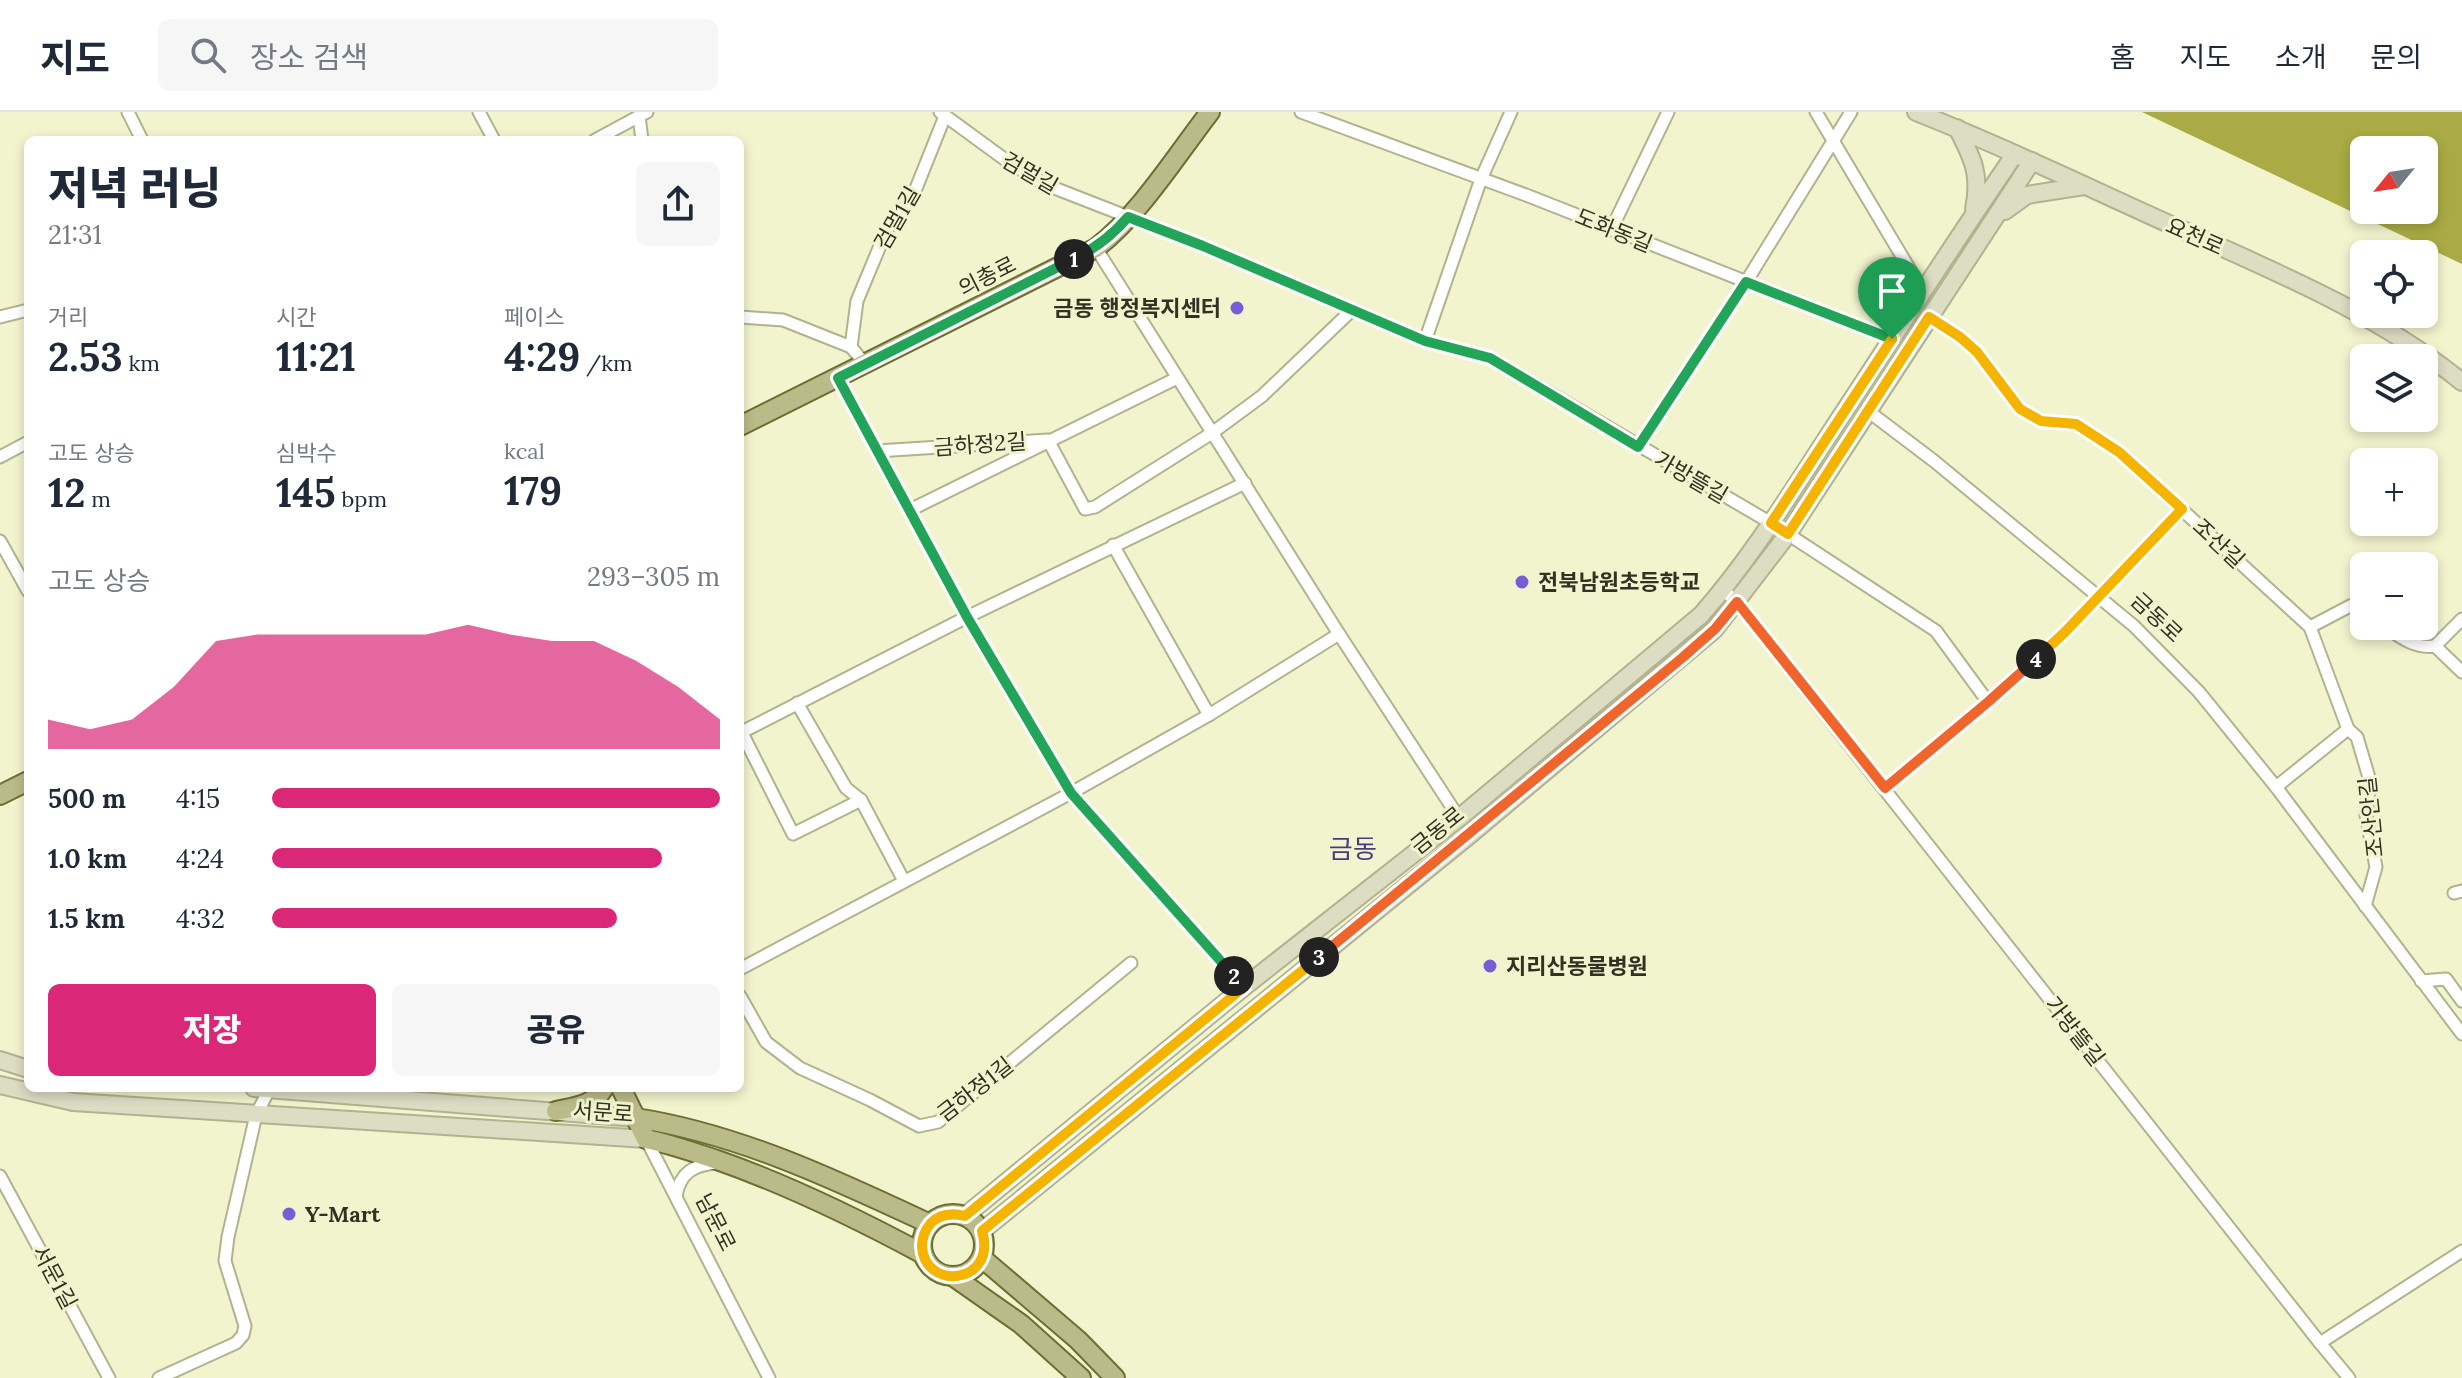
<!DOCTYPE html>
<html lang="ko">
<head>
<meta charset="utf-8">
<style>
  body { margin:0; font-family:Lora,"Noto Sans KR",serif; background:#f6f6f7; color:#1f2937; height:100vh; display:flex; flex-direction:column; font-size:30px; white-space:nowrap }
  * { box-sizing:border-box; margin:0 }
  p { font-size:26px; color:#747a83 }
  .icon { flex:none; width:44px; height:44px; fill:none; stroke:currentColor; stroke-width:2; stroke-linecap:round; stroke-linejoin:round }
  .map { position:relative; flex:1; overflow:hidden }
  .side { position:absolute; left:24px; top:24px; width:720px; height:956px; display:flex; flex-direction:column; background:#fff; border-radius:12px; box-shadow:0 4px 12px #0003 }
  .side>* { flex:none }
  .needle { width:52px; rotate:240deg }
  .tools { position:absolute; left:2350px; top:24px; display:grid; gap:16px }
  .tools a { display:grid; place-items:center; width:88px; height:88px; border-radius:12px; background:#fff; box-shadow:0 4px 12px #0003; font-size:40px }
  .pin { position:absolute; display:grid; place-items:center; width:68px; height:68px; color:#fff; margin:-82px -34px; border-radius:50% 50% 50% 0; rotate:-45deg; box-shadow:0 0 8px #0007 }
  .pin .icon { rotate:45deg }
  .km { position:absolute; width:40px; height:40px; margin:-20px; border-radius:50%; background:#222; color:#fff; font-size:22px; line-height:40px; text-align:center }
  .round { display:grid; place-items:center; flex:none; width:84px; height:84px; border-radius:12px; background:#f6f6f7 }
  .summary { display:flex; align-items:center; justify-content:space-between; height:136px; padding:0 24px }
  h1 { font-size:44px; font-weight:800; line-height:60px }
  .metrics { display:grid; grid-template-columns:repeat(3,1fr); gap:12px; height:136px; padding:8px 24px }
  .metrics div { display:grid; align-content:center }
  .metrics b { font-size:40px; font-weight:800 }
  .metrics small { font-size:22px; font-weight:400 }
  .metrics p { font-size:22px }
  .chart { height:224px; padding:16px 24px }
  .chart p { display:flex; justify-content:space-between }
  .chart svg { width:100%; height:144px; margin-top:8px; fill:#db2777; opacity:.7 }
  .action { display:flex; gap:16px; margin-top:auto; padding:16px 24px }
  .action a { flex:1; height:92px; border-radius:12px; background:#db2777; color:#fff; font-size:32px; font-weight:800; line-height:92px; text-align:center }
  .action a+a { background:#f6f6f7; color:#1f2937 }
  ul { padding:0 24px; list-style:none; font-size:26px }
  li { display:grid; grid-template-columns:128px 96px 1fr; align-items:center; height:60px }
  li i { height:20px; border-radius:10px; background:#db2777 }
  header { display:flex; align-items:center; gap:48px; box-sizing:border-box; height:112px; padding:0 40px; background:#fff; border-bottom:2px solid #e0e1e3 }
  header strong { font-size:38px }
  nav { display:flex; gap:44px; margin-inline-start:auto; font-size:28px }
  .search { width:560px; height:72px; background:#f6f6f7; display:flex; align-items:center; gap:20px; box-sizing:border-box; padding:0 28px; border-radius:12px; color:#747a83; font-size:30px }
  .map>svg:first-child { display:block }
  .water { fill:#aaab44; fill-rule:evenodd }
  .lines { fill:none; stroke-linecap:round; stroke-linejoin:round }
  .street-casing { stroke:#b1b38f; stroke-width:15 }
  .secondary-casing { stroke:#b1b38f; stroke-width:20 }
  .primary-casing { stroke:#6d6e32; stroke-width:22 }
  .street { stroke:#fff; stroke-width:11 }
  .secondary { stroke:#ddddc4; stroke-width:16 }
  .primary { stroke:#bbbb89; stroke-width:18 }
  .split-1-casing { stroke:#fff; stroke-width:16 }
  .split-2-casing { stroke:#fff; stroke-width:16 }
  .split-3-casing { stroke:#fff; stroke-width:16 }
  .split-4-casing { stroke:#fff; stroke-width:16 }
  .split-5-casing { stroke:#fff; stroke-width:16 }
  .split-1 { stroke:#22a559; stroke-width:10 }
  .split-2 { stroke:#22a559; stroke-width:10 }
  .split-3 { stroke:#f5b400; stroke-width:10 }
  .split-4 { stroke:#f0652b; stroke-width:10 }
  .split-5 { stroke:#f5b400; stroke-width:10 }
  .poi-dot { fill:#795dd7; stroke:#f2f4ce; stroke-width:3 }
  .labels { text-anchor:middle; stroke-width:6; stroke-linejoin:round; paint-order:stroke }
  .street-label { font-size:22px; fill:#313224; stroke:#f2f4ce }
  .poi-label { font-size:22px; font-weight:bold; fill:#313224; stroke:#f2f4ce; text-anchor:start }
  .quarter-label { font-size:26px; fill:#483d7a; stroke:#f2f4ce }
</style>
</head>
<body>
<header>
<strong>지도</strong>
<div class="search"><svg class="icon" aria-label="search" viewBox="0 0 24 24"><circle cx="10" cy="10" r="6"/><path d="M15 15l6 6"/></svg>장소 검색</div>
<nav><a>홈</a><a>지도</a><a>소개</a><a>문의</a></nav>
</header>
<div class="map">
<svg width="2462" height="1266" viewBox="0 0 2462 1266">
  <rect width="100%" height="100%" fill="#f2f4ce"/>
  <path class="water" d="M2142 0H2462V152ZM2364 38H2424V98H2364Z"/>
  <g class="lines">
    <defs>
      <g id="street">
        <polyline points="128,0 142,28"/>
        <polyline points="479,0 494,28"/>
        <polyline points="940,0 1007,49 1044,72 1203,134 1425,229 1490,246 1771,411 1936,519 1988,590"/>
        <polyline points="1301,0 1526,83 1892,227"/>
        <polyline points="1816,0 1922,178"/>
        <polyline points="639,4 642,28"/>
        <polyline points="595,28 647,0"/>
        <polyline points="1611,118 1668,0"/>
        <polyline points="1096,136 1339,522 1459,706"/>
        <polyline points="0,205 28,198"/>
        <polyline points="740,205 783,208 851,235"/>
        <polyline points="1929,205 1960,225 1977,240 2020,297 2041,309 2076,312 2119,340 2310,515 2348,617 2357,625 2370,669 2366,703 2376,755 2365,794"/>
        <polyline points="1425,229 1481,67 1511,0"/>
        <polyline points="865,252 851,235 857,189 887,117 913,84 945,4"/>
        <polyline points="838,266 967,505 1071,681 1244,875"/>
        <polyline points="1868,299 1934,349 2134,514 2199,580 2276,675 2462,922"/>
        <polyline points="1638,335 1746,170 1851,0"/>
        <polyline points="877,339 1048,328 1085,397 1095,395 1212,321 1262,284 1351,199"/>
        <polyline points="0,345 28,330"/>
        <polyline points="910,398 1177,266"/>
        <polyline points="0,429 28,479"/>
        <polyline points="1113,433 1209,603"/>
        <polyline points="1723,478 1737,490 2320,1231 2462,1139"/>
        <path d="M2384 514C2400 525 2415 537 2435 534L2462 560"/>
        <polyline points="2310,515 2352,493 2364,501"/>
        <polyline points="2435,534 2462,507"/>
        <polyline points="797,591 846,676 861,688 904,769"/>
        <polyline points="740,617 793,722 861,688"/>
        <polyline points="740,621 967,505 1245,371"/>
        <polyline points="2276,675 2348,617"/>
        <polyline points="1885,676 1988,590 2065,520 2182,397"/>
        <polyline points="2454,781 2462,779"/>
        <polyline points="740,857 1071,681 1209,603 1339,522"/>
        <polyline points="2421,869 2446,867 2462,889"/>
        <polyline points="740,884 766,930 800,956 870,988 919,1014 938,1010 1131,851"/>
        <polyline points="646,1027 769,1266"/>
        <polyline points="0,1064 109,1266"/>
        <path d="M676 1084C680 1061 693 1053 716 1051"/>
        <polyline points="2320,1231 2349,1266"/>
        <polyline points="159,1266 236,1231 243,1223 245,1214 225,1149 228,1125 256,1003 270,976"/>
      </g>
      <g id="secondary">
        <path d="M1916 0C2005 35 2091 77 2178 116 2276 160 2378 202 2462 270"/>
        <path d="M1957 16C1973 47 1981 62 1974 97"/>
        <polyline points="2005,99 2027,83 2084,74"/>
        <polyline points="0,948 28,957"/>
        <polyline points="0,973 73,990 646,1027"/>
        <polyline points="254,976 636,1006"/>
        <path d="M965 1104 1244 875 1459 706 1701 503C1752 445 1792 379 1834 315 1894 224 1953 132 2015 42"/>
        <polyline points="982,1119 1471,722 1715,517 1788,422 2032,49"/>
      </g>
      <g id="primary">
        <path d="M740 314 1096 136C1140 102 1176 44 1210 0"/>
        <polyline points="0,683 28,669"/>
        <path d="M621 976 646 1027C671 1032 693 1040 717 1048 789 1073 856 1106 923 1142"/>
        <path d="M556 999C574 995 593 994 604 976"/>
        <path d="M636 1006C739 1022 836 1068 930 1112"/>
        <circle cx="953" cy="1133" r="31"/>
        <polyline points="982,1146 1078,1228 1115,1266"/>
        <polyline points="954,1165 1021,1212 1081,1266"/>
      </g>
    </defs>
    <use href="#street" class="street-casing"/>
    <use href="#secondary" class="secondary-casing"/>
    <use href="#primary" class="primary-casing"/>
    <use href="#street" class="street"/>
    <use href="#secondary" class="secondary"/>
    <use href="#primary" class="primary"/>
  </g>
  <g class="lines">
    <defs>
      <path id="split-1" d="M1074 147C1096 136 1112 124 1128 105L1203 134 1425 229 1490 246 1638 335 1746 170 1892 227"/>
      <polyline id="split-2" points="1074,147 838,266 967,505 1071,681 1234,864"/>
      <path id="split-3" d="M1234 864 1244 875 965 1104C953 1101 940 1102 931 1111 925 1118 922 1126 922 1134 924 1180 998 1172 982 1119L1319 845"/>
      <polyline id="split-4" points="1319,845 1682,546 1715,517 1737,490 1885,676 1988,590 2036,547"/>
      <polyline id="split-5" points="1892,227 1771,411 1788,422 1929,205 1960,225 1977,240 2020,297 2041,309 2076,312 2119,340 2182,397 2065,520 2036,547"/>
    </defs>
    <use href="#split-1" class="split-1-casing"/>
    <use href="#split-2" class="split-2-casing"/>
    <use href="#split-3" class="split-3-casing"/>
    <use href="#split-4" class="split-4-casing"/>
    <use href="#split-5" class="split-5-casing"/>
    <use href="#split-1" class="split-1"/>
    <use href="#split-2" class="split-2"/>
    <use href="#split-3" class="split-3"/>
    <use href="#split-4" class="split-4"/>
    <use href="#split-5" class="split-5"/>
  </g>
  <g class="poi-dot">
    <circle cx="1237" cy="196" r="8"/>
    <circle cx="1522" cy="470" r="8"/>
    <circle cx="1490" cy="854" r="8"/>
    <circle cx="289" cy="1102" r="8"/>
  </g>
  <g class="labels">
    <g class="street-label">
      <text transform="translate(1030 61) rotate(30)" y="8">검멀길</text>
      <text transform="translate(897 106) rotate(-60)" y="8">검멀1길</text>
      <text transform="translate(1614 118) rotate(22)" y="8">도화동길</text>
      <text transform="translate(2195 124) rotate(24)" y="8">요천로</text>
      <text transform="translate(987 164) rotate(-27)" y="8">의총로</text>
      <text transform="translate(980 332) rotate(-4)" y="8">금하정2길</text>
      <text transform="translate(1691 365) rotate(30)" y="8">가방뜰길</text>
      <text transform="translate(2219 431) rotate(43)" y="8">조산길</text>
      <text transform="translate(2157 505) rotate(43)" y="8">금동로</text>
      <text transform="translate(2371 705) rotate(-96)" y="8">조산안길</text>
      <text transform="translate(1437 718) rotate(-39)" y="8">금동로</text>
      <text transform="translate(2075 919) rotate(52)" y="8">가방뜰길</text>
      <text transform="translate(975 977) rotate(-38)" y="8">금하정1길</text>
      <text transform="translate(603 1000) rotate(4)" y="8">서문로</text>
      <text transform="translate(716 1110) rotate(63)" y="8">남문로</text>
      <text transform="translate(55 1165) rotate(62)" y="8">서문1길</text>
    </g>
    <g class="poi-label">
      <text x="1221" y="204" text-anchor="end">금동 행정복지센터</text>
      <text x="1538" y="478">전북남원초등학교</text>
      <text x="1506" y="862">지리산동물병원</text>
      <text x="305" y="1110">Y-Mart</text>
    </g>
    <g class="quarter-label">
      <text x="1353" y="746">금동</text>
    </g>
  </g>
</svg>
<div class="tools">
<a><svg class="needle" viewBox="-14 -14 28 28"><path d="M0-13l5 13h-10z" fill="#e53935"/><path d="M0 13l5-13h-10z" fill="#747a83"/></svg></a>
<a><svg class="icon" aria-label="locate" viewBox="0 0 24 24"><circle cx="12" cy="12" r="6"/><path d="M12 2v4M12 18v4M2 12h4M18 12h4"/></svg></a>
<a><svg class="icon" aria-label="layers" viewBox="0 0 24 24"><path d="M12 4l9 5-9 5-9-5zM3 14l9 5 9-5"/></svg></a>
<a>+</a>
<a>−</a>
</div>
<div class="pin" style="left:1892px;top:227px;background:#1e9e55"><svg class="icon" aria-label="arrive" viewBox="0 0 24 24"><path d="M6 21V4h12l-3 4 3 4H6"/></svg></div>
<b class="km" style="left:1074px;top:147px">1</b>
<b class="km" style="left:1234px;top:864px">2</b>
<b class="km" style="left:1319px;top:845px">3</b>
<b class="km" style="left:2036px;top:547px">4</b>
<section class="side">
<div class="summary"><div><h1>저녁 러닝</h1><p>21:31</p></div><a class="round"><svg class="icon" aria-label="share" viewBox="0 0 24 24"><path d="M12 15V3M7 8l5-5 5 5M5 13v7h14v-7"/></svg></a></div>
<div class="metrics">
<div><p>거리</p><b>2.53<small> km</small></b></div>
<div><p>시간</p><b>11:21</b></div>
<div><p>페이스</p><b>4:29<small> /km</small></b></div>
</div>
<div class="metrics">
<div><p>고도 상승</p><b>12<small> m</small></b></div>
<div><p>심박수</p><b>145<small> bpm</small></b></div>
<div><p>kcal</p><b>179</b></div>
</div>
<div class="chart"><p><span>고도 상승</span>293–305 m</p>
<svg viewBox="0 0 160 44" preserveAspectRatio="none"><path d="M0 44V35L10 38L20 35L30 25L40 11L50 9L60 9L70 9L80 9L90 9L100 6L110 9L120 11L130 11L140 17L150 25L160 35V44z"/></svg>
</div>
<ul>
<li><b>500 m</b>4:15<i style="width:100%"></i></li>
<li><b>1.0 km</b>4:24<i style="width:87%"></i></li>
<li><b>1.5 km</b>4:32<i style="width:77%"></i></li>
</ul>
<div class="action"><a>저장</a><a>공유</a></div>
</section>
</div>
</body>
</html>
